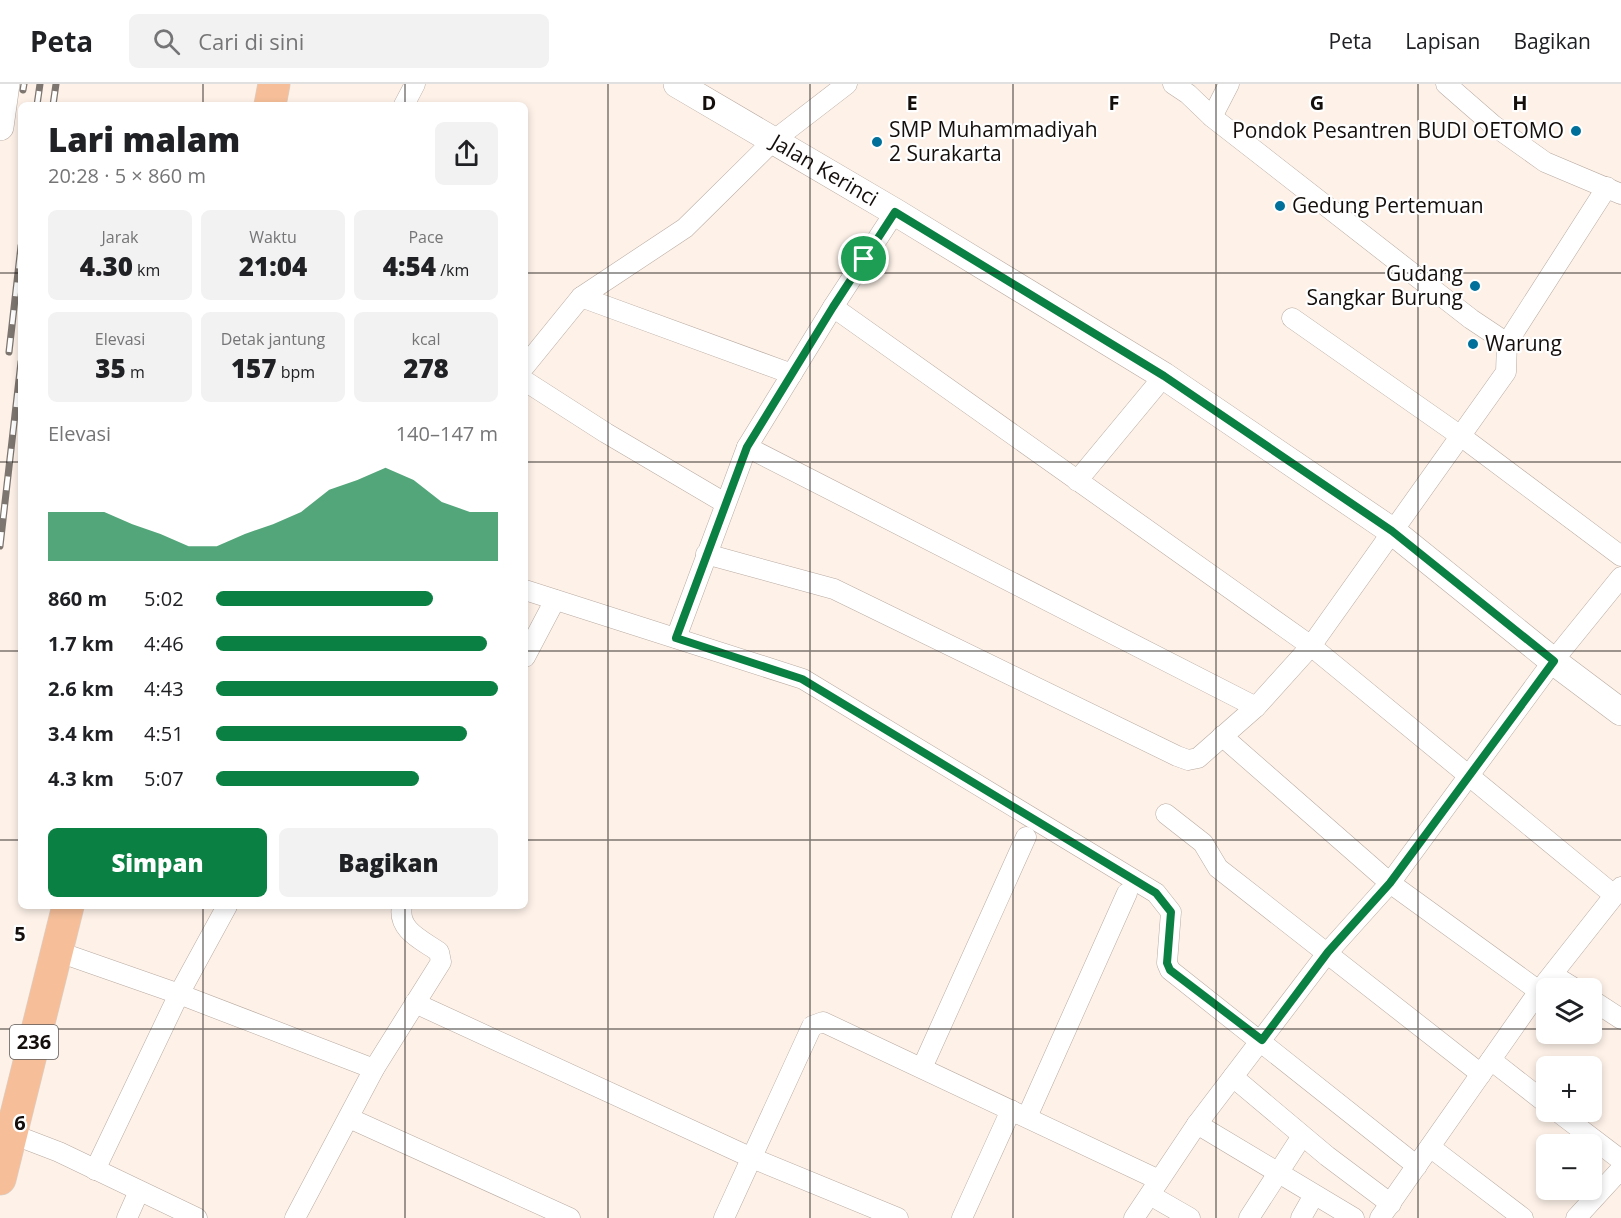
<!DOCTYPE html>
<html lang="id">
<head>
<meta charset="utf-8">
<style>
  body { margin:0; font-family:"Open Sans",sans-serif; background:#f2f2f2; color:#202124; height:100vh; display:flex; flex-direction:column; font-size:22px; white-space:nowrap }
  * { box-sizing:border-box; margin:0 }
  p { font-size:20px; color:#757577 }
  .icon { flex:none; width:33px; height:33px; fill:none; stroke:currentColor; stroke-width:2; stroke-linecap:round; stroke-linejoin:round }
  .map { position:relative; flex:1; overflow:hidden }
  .drawer { position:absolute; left:18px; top:18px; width:510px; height:807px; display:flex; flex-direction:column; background:#fff; border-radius:9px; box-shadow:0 3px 9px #0003 }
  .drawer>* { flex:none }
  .tools { position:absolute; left:1536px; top:894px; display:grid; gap:12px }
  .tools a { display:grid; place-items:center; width:66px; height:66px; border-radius:9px; background:#fff; box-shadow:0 3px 9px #0003; font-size:30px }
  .pin { position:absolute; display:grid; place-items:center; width:51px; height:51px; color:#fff; margin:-26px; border:3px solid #fff; border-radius:50%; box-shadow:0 2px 6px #0007 }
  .round { display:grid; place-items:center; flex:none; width:63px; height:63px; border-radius:9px; background:#f2f2f2 }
  .overview { display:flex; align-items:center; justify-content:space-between; height:102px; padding:0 30px }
  h1 { font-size:33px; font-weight:800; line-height:45px }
  .metrics { display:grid; grid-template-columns:repeat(3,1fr); gap:9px; height:102px; padding:6px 30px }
  .metrics div { display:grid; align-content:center; border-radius:9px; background:#f2f2f2; text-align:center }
  .metrics b { font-size:26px; font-weight:800 }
  .metrics small { font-size:16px; font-weight:400 }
  .metrics p { font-size:16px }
  .chart { height:168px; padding:12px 30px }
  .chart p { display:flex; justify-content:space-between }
  .chart svg { width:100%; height:108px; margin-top:6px; fill:#0b8043; opacity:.7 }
  .primary-button { display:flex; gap:12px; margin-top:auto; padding:12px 30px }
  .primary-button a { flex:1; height:69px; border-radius:9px; background:#0b8043; color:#fff; font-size:24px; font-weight:800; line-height:69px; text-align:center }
  .primary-button a+a { background:#f2f2f2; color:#202124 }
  ul { padding:0 30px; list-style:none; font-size:20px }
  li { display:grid; grid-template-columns:96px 72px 1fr; align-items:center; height:45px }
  li i { height:15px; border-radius:8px; background:#0b8043 }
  header { display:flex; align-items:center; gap:36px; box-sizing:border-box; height:84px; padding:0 30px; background:#fff; border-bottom:2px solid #e0e0e0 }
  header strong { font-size:28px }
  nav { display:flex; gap:33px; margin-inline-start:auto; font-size:21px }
  .search { width:420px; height:54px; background:#f2f2f2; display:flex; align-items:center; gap:15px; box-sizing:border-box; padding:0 21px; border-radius:9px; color:#757577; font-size:22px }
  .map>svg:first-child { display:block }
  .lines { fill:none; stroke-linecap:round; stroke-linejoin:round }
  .street-casing { stroke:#b9aaa1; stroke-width:21 }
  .secondary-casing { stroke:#b9aaa1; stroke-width:28 }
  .primary-casing { stroke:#d5d4d3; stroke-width:33 }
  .street { stroke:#fff; stroke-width:20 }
  .secondary { stroke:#fff; stroke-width:27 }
  .primary { stroke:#f6bf9a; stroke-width:32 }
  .rail-casing { stroke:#7d756f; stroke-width:7 }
  .rail { stroke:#fff; stroke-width:4.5; stroke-dasharray:14; stroke-linecap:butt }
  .route-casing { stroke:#fff; stroke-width:12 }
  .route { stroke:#0b8043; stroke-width:8 }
  .grid { fill:none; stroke:#140f0c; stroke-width:1.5; stroke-opacity:0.55 }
  .poi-dot { fill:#00709b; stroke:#fff; stroke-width:2 }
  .labels { text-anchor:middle; stroke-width:4.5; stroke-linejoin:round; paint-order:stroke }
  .shield { fill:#fff; stroke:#5a5755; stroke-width:1.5 }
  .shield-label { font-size:20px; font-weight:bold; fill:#140f0c }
  .poi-label { font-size:21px; fill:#140f0c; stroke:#fff; text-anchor:start }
  .street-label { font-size:21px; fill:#140f0c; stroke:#fff }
  .grid-label { font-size:20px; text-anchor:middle; font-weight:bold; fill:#140f0c; stroke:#fff; stroke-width:4.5; stroke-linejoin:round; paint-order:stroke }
</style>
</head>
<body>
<header>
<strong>Peta</strong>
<div class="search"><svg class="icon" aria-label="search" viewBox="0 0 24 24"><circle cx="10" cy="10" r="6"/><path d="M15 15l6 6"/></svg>Cari di sini</div>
<nav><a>Peta</a><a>Lapisan</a><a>Bagikan</a></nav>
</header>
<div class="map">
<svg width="1621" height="1134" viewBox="0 0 1621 1134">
  <rect width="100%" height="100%" fill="#fdf1e8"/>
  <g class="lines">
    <defs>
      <g id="street">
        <polyline points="1173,0 1188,10 1212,33 1471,235 1507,259"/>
        <polyline points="1446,0 1493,41 1545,78 1621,110"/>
        <polyline points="404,21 415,0"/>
        <polyline points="1212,33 1229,0"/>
        <polyline points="581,213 792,290"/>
        <polyline points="833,223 1311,562 1614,811"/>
        <polyline points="1292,234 1462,353 1621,472"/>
        <polyline points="525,282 581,213 685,144 773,57 847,0"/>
        <polyline points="525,297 606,349 725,419"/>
        <polyline points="747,363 1256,623"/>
        <polyline points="1077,397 1164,292"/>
        <polyline points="706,470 834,505 1177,672 1188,676 1198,674 1256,623 1311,562 1506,288 1507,259 1607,103"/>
        <polyline points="525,506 803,595 1156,809 1171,828 1167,879 1170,886 1417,1082"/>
        <polyline points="676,554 747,363 833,223 895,128"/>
        <polyline points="525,573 555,516"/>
        <polyline points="1222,652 1390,799 1539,907"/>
        <polyline points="1166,730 1203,759 1218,784 1481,990"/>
        <polyline points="56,867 179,910 374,985"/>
        <polyline points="1553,891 1574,904"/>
        <polyline points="1592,916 1621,935"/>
        <polyline points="415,919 752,1074 898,1134"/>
        <polyline points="1491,976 1546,1019"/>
        <polyline points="922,984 1026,753"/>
        <polyline points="1233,993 1327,1072 1391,1120"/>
        <polyline points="1558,1028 1621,1076"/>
        <polyline points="1027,1033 1127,809"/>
        <polyline points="349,1034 570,1134"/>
        <polyline points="1197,1040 1354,1134"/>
        <polyline points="12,1050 59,1068 197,1134"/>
        <polyline points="1430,1063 1523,1134"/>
        <polyline points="95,1086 179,910 227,822"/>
        <polyline points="1150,1111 1190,1134"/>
        <polyline points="127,1134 139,1107"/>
        <path d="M295 1134 374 985 441 878 439 868C422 856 397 846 402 822"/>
        <polyline points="724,1134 812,942 823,938 1159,1096"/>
        <polyline points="962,1134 1011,1026"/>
        <polyline points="1134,1134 1197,1040 1328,868 1390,799 1553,577 1621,493"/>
        <polyline points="1249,1134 1302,1052"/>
        <polyline points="1301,1134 1314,1111"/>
        <polyline points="1380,1134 1539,907 1621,803"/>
        <polyline points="1576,1134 1621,1085"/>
      </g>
      <g id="secondary">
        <path id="s1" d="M677 0 895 128 1164 292 1392 447 1553 577 1621 628"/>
        <polyline points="0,43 6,0"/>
      </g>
      <g id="primary">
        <polyline points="270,21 274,0"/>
        <polyline points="0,1095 68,822"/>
      </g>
    </defs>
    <use href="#street" class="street-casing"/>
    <use href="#secondary" class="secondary-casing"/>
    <use href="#primary" class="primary-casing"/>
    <use href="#street" class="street"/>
    <use href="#secondary" class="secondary"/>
    <use href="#primary" class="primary"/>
    <defs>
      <g id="rail">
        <polyline points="23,6 24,0"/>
        <polyline points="37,21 40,0"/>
        <polyline points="53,21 56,0"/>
        <polyline points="9,268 21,162"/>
        <polyline points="0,462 21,278"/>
      </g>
    </defs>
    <use href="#rail" class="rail-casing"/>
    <use href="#rail" class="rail"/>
  </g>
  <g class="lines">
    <defs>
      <polygon id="route" points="895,128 1164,292 1392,447 1554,577 1390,799 1328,868 1262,956 1170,886 1167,879 1171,828 1156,809 802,595 676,554 747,363 833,223"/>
    </defs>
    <use href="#route" class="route-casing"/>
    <use href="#route" class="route"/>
  </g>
  <path class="grid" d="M203 0V21M405 0V21M608 0V1134M810 0V1134M1013 0V1134M1216 0V1134M1418 0V1134M0 189H21M525 189H1621M0 378H21M525 378H1621M0 567H21M525 567H1621M0 756H21M525 756H1621M203 822V1134M405 822V1134M0 945H1546M1592 945H1621"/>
  <g class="poi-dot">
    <circle cx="1576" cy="47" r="6"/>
    <circle cx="877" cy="58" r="6"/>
    <circle cx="1280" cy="122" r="6"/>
    <circle cx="1475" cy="202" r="6"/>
    <circle cx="1473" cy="260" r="6"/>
  </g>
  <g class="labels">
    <rect class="shield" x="10" y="941" width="48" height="34" rx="4.5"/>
    <g class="shield-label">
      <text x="34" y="965">236</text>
    </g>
    <g class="poi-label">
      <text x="889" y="53">SMP Muhammadiyah<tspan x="889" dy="24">2 Surakarta</tspan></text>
      <text x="1564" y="54" text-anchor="end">Pondok Pesantren BUDI OETOMO</text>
      <text x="1292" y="129">Gedung Pertemuan</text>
      <text x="1463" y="197" text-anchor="end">Gudang<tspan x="1463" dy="24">Sangkar Burung</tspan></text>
      <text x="1485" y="267">Warung</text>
    </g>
    <g class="street-label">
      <text dy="7" stroke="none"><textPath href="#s1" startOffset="171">Jalan Kerinci</textPath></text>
    </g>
  </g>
  <g class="grid-label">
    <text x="709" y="26">D</text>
    <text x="912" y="26">E</text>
    <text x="1114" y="26">F</text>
    <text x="1317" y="26">G</text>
    <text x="1520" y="26">H</text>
    <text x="20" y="857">5</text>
    <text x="20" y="1046">6</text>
  </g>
</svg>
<div class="tools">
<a><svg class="icon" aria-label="layers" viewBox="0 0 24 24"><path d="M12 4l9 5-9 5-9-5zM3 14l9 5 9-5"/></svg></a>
<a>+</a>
<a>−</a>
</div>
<div class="pin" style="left:864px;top:175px;background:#1e9e55"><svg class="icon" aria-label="arrive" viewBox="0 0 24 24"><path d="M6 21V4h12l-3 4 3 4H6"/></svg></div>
<section class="drawer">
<div class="overview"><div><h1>Lari malam</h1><p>20:28 · 5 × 860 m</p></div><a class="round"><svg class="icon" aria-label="share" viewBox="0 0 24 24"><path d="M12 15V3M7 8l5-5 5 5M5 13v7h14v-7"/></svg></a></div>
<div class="metrics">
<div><p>Jarak</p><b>4.30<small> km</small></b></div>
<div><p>Waktu</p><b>21:04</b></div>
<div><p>Pace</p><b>4:54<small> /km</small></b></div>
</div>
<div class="metrics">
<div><p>Elevasi</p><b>35<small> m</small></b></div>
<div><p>Detak jantung</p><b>157<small> bpm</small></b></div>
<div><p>kcal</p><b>278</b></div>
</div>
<div class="chart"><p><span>Elevasi</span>140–147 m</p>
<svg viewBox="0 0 160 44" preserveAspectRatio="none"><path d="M0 44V24L10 24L20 24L30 29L40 33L50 38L60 38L70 33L80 29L90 24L100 15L110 11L120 6L130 11L140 20L150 24L160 24V44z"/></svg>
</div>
<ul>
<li><b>860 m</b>5:02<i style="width:77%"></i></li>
<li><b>1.7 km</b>4:46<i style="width:96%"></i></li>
<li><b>2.6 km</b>4:43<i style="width:100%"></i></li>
<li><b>3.4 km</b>4:51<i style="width:89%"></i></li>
<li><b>4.3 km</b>5:07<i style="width:72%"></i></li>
</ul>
<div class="primary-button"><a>Simpan</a><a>Bagikan</a></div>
</section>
</div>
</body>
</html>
